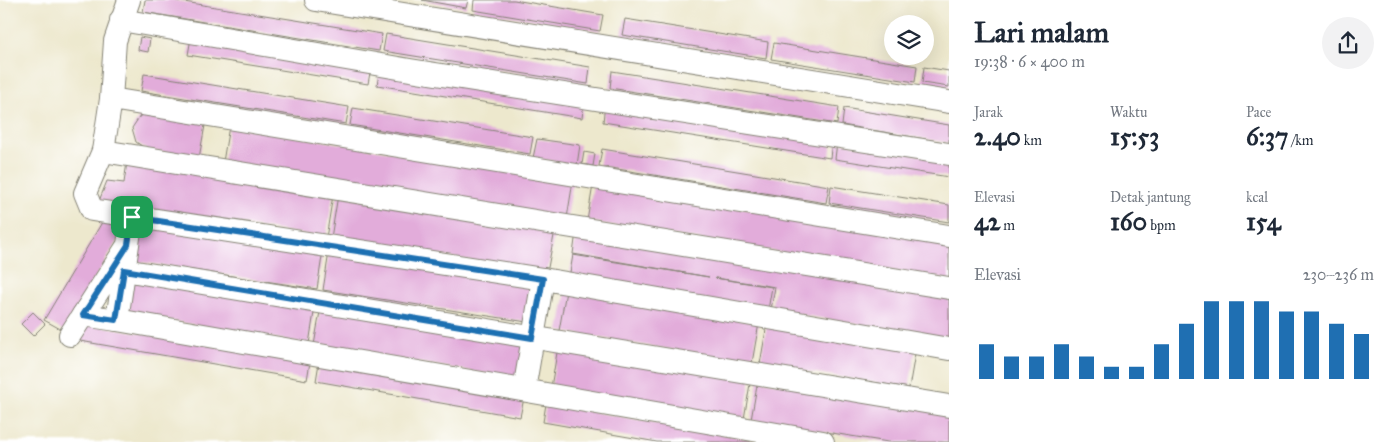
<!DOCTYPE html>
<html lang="id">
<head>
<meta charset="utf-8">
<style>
  body { margin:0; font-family:"IM FELL Great Primer",serif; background:#f2f2f3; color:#1f2937; height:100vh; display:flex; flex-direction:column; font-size:19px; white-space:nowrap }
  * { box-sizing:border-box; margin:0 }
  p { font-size:16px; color:#747a83 }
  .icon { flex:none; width:28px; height:28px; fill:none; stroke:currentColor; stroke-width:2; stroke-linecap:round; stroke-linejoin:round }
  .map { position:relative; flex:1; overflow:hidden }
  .details { display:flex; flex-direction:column; background:#fff; width:450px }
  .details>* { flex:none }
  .fabs { position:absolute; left:884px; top:15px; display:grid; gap:10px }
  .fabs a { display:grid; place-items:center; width:50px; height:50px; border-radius:50%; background:#fff; box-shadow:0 5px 20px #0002; font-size:25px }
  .pin { position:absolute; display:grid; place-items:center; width:42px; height:42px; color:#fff; margin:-21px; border-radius:10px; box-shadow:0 2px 8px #0006 }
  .round { display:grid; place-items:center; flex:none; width:52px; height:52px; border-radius:26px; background:#f2f2f3 }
  .head { display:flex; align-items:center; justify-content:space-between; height:85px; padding:0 25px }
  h1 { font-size:28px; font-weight:700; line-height:38px }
  .figures { display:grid; grid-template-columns:repeat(3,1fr); gap:8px; height:85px; padding:5px 25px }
  .figures div { display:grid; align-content:center }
  .figures b { font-size:25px; font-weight:700 }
  .figures small { font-size:14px; font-weight:400 }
  .figures p { font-size:14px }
  .chart { height:140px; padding:10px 25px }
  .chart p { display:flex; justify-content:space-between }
  .chart svg { width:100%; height:90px; margin-top:5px; stroke:#1f6fb2; stroke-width:6 }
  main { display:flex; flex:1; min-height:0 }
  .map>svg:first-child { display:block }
  .building { fill:#e2acda }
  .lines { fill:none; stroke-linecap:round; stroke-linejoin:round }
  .minor-casing { stroke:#848274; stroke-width:24 }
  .minor { stroke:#fff; stroke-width:22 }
  .route-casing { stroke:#fff; stroke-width:10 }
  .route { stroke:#1f6fb2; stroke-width:6 }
</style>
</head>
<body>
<main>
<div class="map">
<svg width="949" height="442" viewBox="0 0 949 442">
  <rect width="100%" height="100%" fill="#fff"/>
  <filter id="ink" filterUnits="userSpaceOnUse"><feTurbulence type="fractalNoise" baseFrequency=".02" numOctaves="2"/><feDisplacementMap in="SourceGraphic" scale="10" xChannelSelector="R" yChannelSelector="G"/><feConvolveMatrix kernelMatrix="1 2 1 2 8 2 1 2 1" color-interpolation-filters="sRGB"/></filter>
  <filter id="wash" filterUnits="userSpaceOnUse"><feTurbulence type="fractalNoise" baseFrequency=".0096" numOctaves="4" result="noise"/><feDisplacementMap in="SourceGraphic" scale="20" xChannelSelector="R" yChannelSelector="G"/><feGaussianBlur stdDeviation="1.12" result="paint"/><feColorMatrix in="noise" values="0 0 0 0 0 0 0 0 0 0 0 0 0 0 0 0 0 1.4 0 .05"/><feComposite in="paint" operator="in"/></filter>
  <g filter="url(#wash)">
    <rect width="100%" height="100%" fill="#ede8cd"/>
    <g id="blocks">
      <g class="building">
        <polygon points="145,0 172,0 382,34 379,51 143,12"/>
        <polygon points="422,0 468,0 466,8"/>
        <polygon points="474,0 514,0 603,15 600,31 473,10"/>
        <polygon points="625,19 768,42 766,58 622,35"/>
        <polygon points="386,34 590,67 588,84 383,51"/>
        <polygon points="140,37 150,39 148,52 138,50"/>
        <polygon points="191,38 371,67 368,84 188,55"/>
        <polygon points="774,43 917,66 915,82 771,59"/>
        <polygon points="924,67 949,71 949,87 922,83"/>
        <polygon points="380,68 584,101 582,118 377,85"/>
        <polygon points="612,71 839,107 837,124 610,88"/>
        <polygon points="144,74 349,107 346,124 141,91"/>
        <polygon points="605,104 832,141 830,158 603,122"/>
        <polygon points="353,108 533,137 530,154 350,125"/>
        <polygon points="844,108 949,125 949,143 842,125"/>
        <polygon points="154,112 206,120 199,158 148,150 136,142 132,128 140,116"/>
        <polygon points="229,126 573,181 567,218 223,162"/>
        <polygon points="537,139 580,145 577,165 533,158"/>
        <polygon points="837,142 949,160 949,177 835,159"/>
        <polygon points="602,149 829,186 826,203 599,166"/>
        <polygon points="584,152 595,154 593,166 582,164"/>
        <polygon points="127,162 333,195 326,238 99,201 107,181 124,183"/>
        <polygon points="593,185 949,242 949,280 587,221"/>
        <polygon points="831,186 949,205 949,222 829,203"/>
        <polygon points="338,195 555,230 547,273 331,238"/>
        <polygon points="104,219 123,231 64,331 44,320"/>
        <polygon points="140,222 323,250 317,289 134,261"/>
        <polygon points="576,232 949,292 949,339 771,310 775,287 757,284 715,278 772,287 768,310 569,278 573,255 709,277 573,254"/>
        <polygon points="329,252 533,283 527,322 323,290"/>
        <polygon points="132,275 315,306 309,344 126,313"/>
        <polygon points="566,291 759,323 752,363 559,331"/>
        <polygon points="321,306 525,341 518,379 314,345"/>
        <polygon points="33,312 45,324 33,336 21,324"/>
        <polygon points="83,323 310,362 307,380 80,341"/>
        <polygon points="767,324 916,348 909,388 760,364"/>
        <polygon points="558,347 751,378 744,419 551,387"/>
        <polygon points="319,363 524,398 520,417 316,381"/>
        <polygon points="758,380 949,411 949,442 888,442 751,420"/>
        <polygon points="546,404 751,439 750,442 657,442 543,422"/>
      </g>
    </g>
  </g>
  <g filter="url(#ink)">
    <use href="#blocks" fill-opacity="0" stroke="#848274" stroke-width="1"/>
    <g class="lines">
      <defs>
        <g id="minor">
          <polyline points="129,0 115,41 111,99 103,151 85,193 92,210 543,279 949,349"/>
          <polyline points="316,0 949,102"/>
          <polyline points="121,20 410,70 949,154"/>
          <polyline points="111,99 949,236"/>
          <polyline points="103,151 949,288"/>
          <polyline points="128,245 83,315 117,320 132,217"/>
          <polyline points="124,270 949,406"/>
          <polyline points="117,320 823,442"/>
          <polyline points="70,335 83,315"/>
          <polyline points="524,390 543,279"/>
        </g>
      </defs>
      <use href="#minor" class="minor-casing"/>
      <use href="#minor" class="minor"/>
    </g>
  </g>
  <g class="lines" filter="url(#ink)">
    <defs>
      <polygon id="route" points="132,217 543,279 532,338 124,270 116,320 83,315 128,245"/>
    </defs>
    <use href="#route" class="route-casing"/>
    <use href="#route" class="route"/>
  </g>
</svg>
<div class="fabs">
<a><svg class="icon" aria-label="layers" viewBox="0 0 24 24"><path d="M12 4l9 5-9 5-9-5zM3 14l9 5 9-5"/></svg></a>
</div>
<div class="pin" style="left:132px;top:217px;background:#1e9e55"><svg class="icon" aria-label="arrive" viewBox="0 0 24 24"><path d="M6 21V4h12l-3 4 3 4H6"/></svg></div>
</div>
<section class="details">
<div class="head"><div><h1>Lari malam</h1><p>19:38 · 6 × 400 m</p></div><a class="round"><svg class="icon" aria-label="share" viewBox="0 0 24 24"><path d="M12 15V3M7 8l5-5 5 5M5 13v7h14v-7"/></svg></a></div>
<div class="figures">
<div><p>Jarak</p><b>2.40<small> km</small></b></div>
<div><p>Waktu</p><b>15:53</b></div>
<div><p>Pace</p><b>6:37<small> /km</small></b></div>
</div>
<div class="figures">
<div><p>Elevasi</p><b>42<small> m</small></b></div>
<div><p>Detak jantung</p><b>160<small> bpm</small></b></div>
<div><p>kcal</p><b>154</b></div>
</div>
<div class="chart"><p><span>Elevasi</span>230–236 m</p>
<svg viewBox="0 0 160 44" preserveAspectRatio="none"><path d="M5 44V27M15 44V33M25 44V33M35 44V27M45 44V33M55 44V38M65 44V38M75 44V27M85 44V17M95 44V6M105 44V6M115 44V6M125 44V11M135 44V11M145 44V17M155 44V22"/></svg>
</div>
</section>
</main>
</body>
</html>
